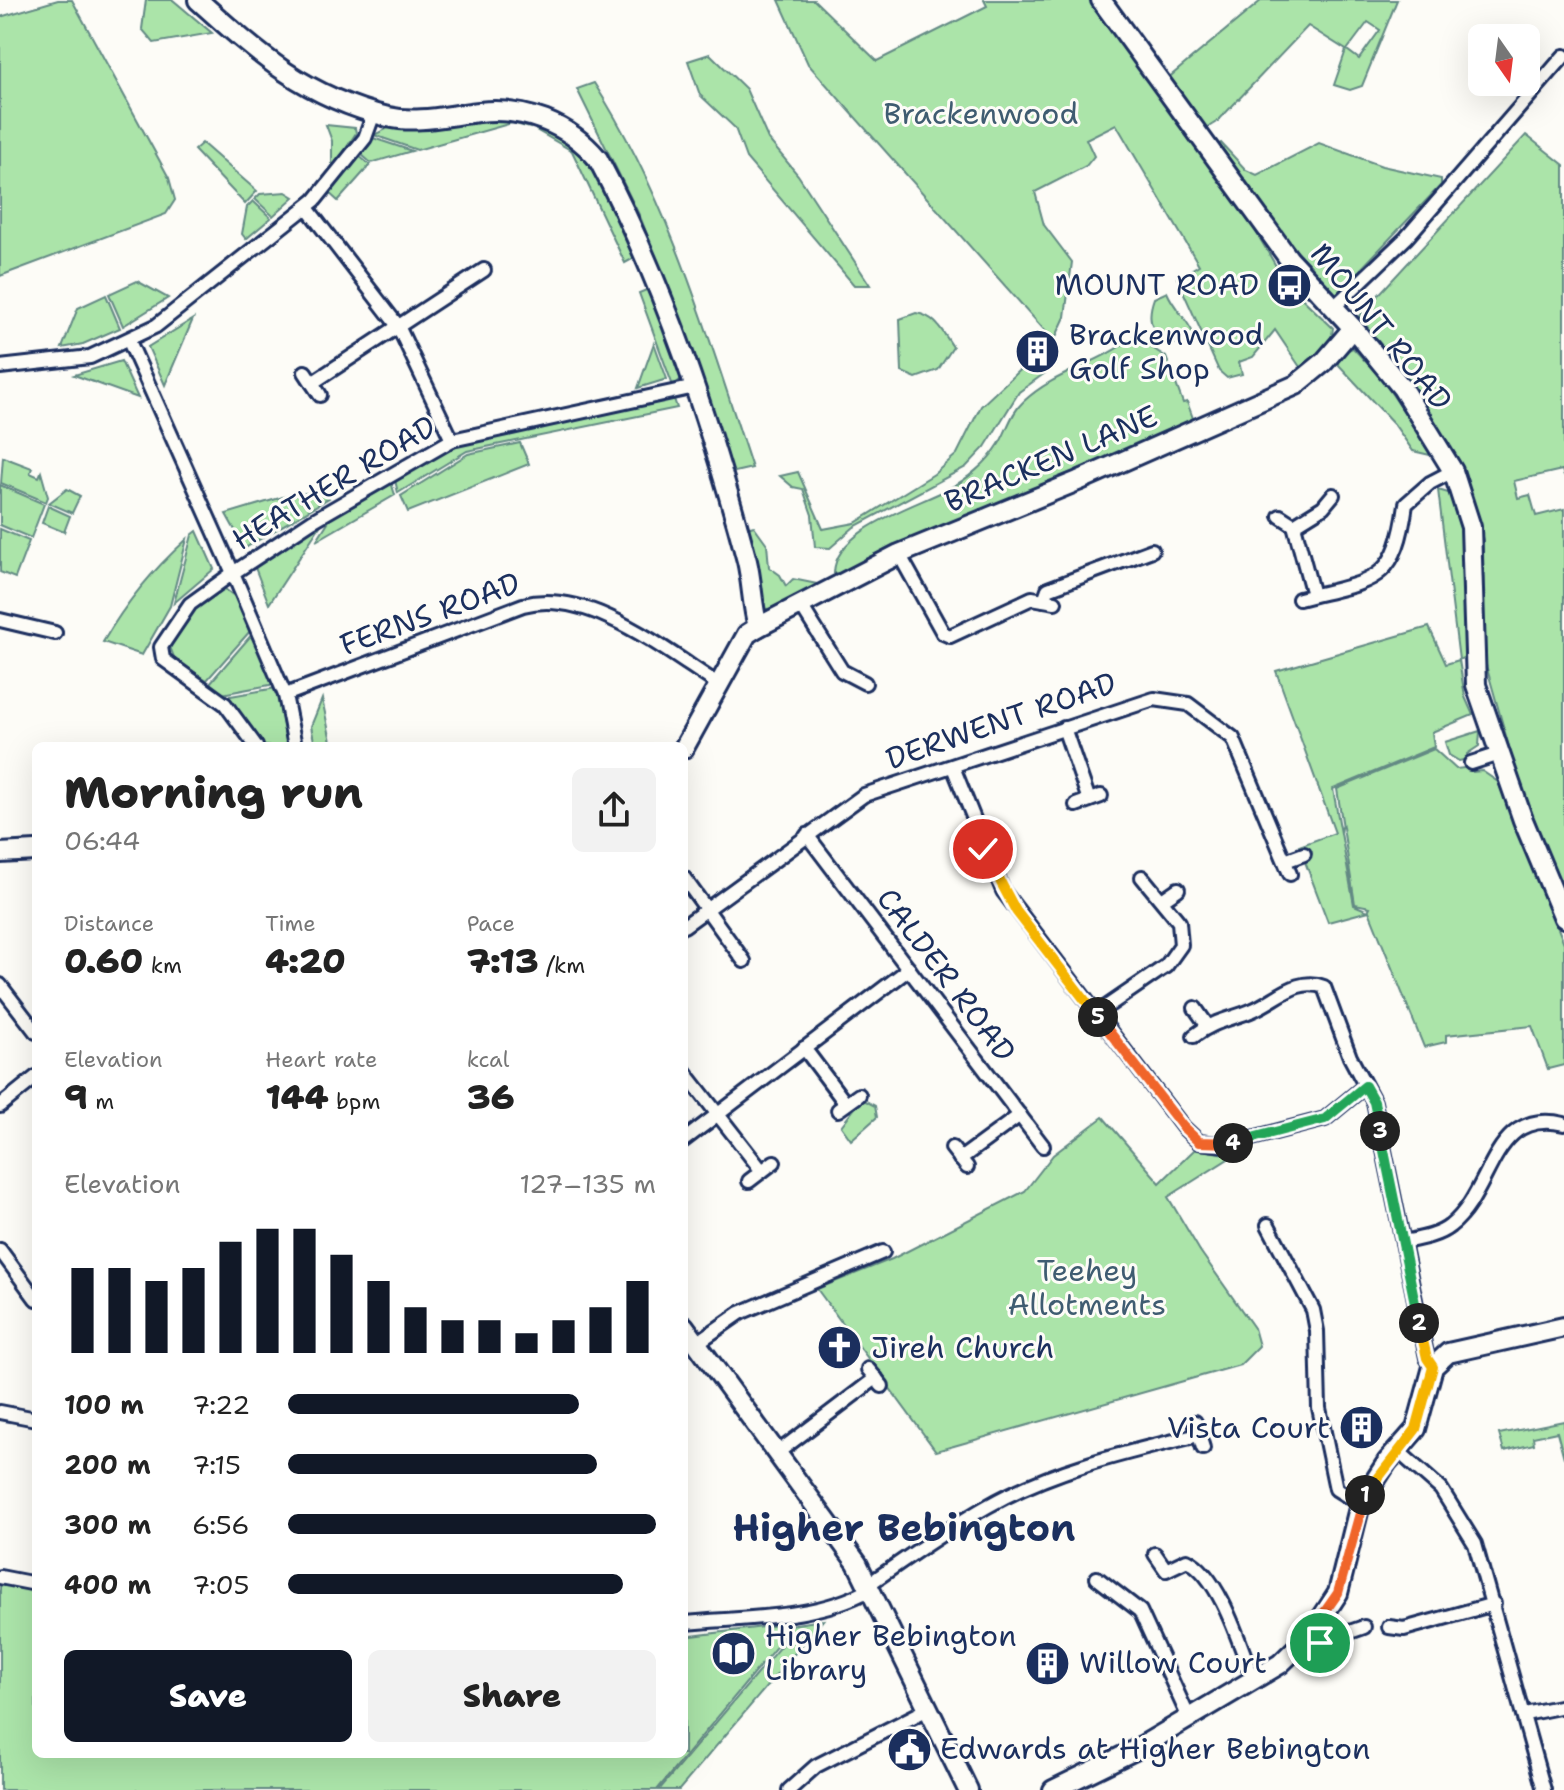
<!DOCTYPE html>
<html lang="en">
<head>
<meta charset="utf-8">
<style>
  body { margin:0; font-family:"Shantell Sans",sans-serif; background:#f2f2f2; color:#222; height:100vh; display:flex; flex-direction:column; font-size:30px; white-space:nowrap }
  * { box-sizing:border-box; margin:0 }
  p { font-size:26px; color:#767676 }
  .icon { flex:none; width:44px; height:44px; fill:none; stroke:currentColor; stroke-width:2; stroke-linecap:round; stroke-linejoin:round }
  .map { position:relative; flex:1; overflow:hidden }
  .drawer { position:absolute; left:32px; top:742px; width:656px; height:1016px; display:flex; flex-direction:column; background:#fff; border-radius:12px; box-shadow:0 8px 32px #0002 }
  .drawer>* { flex:none }
  .needle { width:52px; rotate:166deg }
  .fabs { position:absolute; left:1468px; top:24px; display:grid; gap:16px }
  .fabs a { display:grid; place-items:center; width:72px; height:72px; border-radius:12px; background:#fff; box-shadow:0 8px 32px #0002; font-size:40px }
  .pin { position:absolute; display:grid; place-items:center; width:68px; height:68px; color:#fff; margin:-34px; border:4px solid #fff; border-radius:50%; box-shadow:0 2px 8px #0007 }
  .km { position:absolute; width:40px; height:40px; margin:-20px; border-radius:50%; background:#222; color:#fff; font-size:22px; line-height:40px; text-align:center }
  .round { display:grid; place-items:center; flex:none; width:84px; height:84px; border-radius:12px; background:#f2f2f2 }
  .headline { display:flex; align-items:center; justify-content:space-between; height:136px; padding:0 32px }
  h1 { font-size:44px; font-weight:800; line-height:60px }
  .metrics { display:grid; grid-template-columns:repeat(3,1fr); gap:12px; height:136px; padding:8px 32px }
  .metrics div { display:grid; align-content:center }
  .metrics b { font-size:34px; font-weight:800 }
  .metrics small { font-size:22px; font-weight:400 }
  .metrics p { font-size:22px }
  .chart { height:224px; padding:16px 32px }
  .chart p { display:flex; justify-content:space-between }
  .chart svg { width:100%; height:144px; margin-top:8px; stroke:#111827; stroke-width:6 }
  .primary-button { display:flex; gap:16px; margin-top:auto; padding:16px 32px }
  .primary-button a { flex:1; height:92px; border-radius:12px; background:#111827; color:#fff; font-size:32px; font-weight:800; line-height:92px; text-align:center }
  .primary-button a+a { background:#f2f2f2; color:#222 }
  ul { padding:0 32px; list-style:none; font-size:26px }
  li { display:grid; grid-template-columns:128px 96px 1fr; align-items:center; height:60px }
  li i { height:20px; border-radius:10px; background:#111827 }
  .map>svg:first-child { display:block }
  .green { fill:#abe4a9; stroke:#638a84; stroke-width:2; fill-rule:evenodd }
  .lines { fill:none; stroke-linecap:round; stroke-linejoin:round }
  .street-casing { stroke:#1b2f5e; stroke-width:18 }
  .secondary-casing { stroke:#1b2f5e; stroke-width:24 }
  .street { stroke:#fdfcf7; stroke-width:12 }
  .secondary { stroke:#fdfcf7; stroke-width:18 }
  .split-1-casing { stroke:#fff; stroke-width:16 }
  .split-2-casing { stroke:#fff; stroke-width:16 }
  .split-3-casing { stroke:#fff; stroke-width:16 }
  .split-4-casing { stroke:#fff; stroke-width:16 }
  .split-5-casing { stroke:#fff; stroke-width:16 }
  .split-6-casing { stroke:#fff; stroke-width:16 }
  .split-1 { stroke:#f0652b; stroke-width:10 }
  .split-2 { stroke:#f5b400; stroke-width:10 }
  .split-3 { stroke:#22a559; stroke-width:10 }
  .split-4 { stroke:#22a559; stroke-width:10 }
  .split-5 { stroke:#f0652b; stroke-width:10 }
  .split-6 { stroke:#f5b400; stroke-width:10 }
  .labels { text-anchor:middle; stroke-width:6; stroke-linejoin:round; paint-order:stroke }
  .park-label { font-size:30px; fill:#3f5c71; stroke:#fdfcf7 }
  .poi-label { font-size:30px; fill:#1b2f5e; stroke:#fdfcf7; text-anchor:start }
  .street-label { font-size:30px; fill:#1b2f5e; stroke:#fdfcf7 }
  .district-label { font-size:38px; font-weight:bold; fill:#1b2f5e; stroke:#fdfcf7 }
</style>
</head>
<body>
<div class="map">
<svg width="1564" height="1790" viewBox="0 0 1564 1790">
  <rect width="100%" height="100%" fill="#fdfcf7"/>
  <filter id="ink" filterUnits="userSpaceOnUse"><feTurbulence type="fractalNoise" baseFrequency=".0125" numOctaves="2"/><feDisplacementMap in="SourceGraphic" scale="16" xChannelSelector="R" yChannelSelector="G"/><feConvolveMatrix kernelMatrix="1 2 1 2 8 2 1 2 1" color-interpolation-filters="sRGB"/></filter>
  <g filter="url(#ink)">
    <g class="green">
      <polygon points="58,0 72,0 169,178 175,200 166,214 0,276 0,17"/>
      <polygon points="146,0 173,0 212,33 154,43 142,29"/>
      <path d="M779 0H814L877 61 987 6 984 0H1089L1246 215 1286 283 1333 328C1332 348 1315 358 1300 367L1275 330 1253 357 1239 362 1242 374 1227 378 1219 371 1177 278 1199 265 1116 124 1086 139 1094 156 1086 166 1035 192 1044 225 1072 262 1065 317 1054 341 808 64Z"/>
      <path d="M1262 0H1397L1362 86 1350 90 1334 85 1346 50 1308 26 1218 121 1202 131 1167 79ZM1368 22 1380 30 1359 59 1347 50Z"/>
      <polygon points="710,54 746,89 768,139 798,175 870,285 854,285 746,158 735,128 700,95 688,61"/>
      <path d="M594 83C669 199 709 338 752 468L730 473 712 407 641 219 577 89Z"/>
      <polygon points="498,118 531,124 530,128 512,123 417,150 374,135 392,126 423,128"/>
      <polygon points="326,125 355,128 356,133 332,170 332,141"/>
      <path d="M537 125C598 155 610 198 636 257L625 263 572 151 536 130Z"/>
      <polygon points="1526,135 1564,165 1564,476 1562,470 1514,481 1518,498 1530,495 1536,516 1564,509 1564,897 1515,768 1484,658 1483,540 1464,473 1415,389 1359,316"/>
      <polygon points="373,138 412,151 371,163 361,154"/>
      <polygon points="202,143 257,191 245,204 194,150"/>
      <polygon points="1221,143 1246,170 1257,175 1319,143 1382,166 1441,179 1441,185 1334,297 1213,148"/>
      <polygon points="359,156 370,165 338,201 328,192"/>
      <polygon points="286,192 294,197 273,216 255,199 260,194"/>
      <polygon points="253,201 271,218 246,239 242,234 247,207"/>
      <polygon points="137,281 168,298 123,326 109,294"/>
      <polygon points="651,288 681,372 680,380 673,386 639,293"/>
      <path d="M1167 292C1174 309 1187 318 1194 335L1178 344C1153 337 1145 323 1154 298Z"/>
      <polygon points="106,295 120,328 83,344 62,348 78,308"/>
      <path d="M916 313C936 316 942 331 953 347L938 370 916 378 902 372 900 319Z"/>
      <polygon points="193,319 165,385 148,347"/>
      <path d="M1134 336 1166 357 1183 403 1187 402 1194 421 902 543 848 573H834C835 529 916 506 948 489 967 480 988 462 999 444 1007 431 1011 413 1023 402 1055 371 1101 364 1134 336Z"/>
      <polygon points="654,343 667,379 638,388"/>
      <polygon points="1048,348 1057,356 1056,365 1019,392 985,447 966,467 854,527 830,548 815,547 812,515 803,489 793,487 780,476 798,472 823,529 855,523 934,474 957,454 981,406 1031,359 1035,363"/>
      <polygon points="1353,348 1381,378 1434,456 1413,451 1394,424 1337,363 1340,353"/>
      <polygon points="121,361 138,398 74,375"/>
      <polygon points="674,399 677,408 467,451 398,493 395,480 448,447"/>
      <polygon points="520,443 529,464 408,512 401,496 468,454"/>
      <polygon points="3,457 32,468 30,473 39,477 41,472 48,497 46,502 1,483"/>
      <polygon points="391,482 395,495 316,541 330,519"/>
      <polygon points="0,485 44,504 31,538 0,525"/>
      <polygon points="67,489 80,496 72,513 49,503"/>
      <polygon points="324,490 329,498 245,548 226,514 283,497"/>
      <polygon points="1438,490 1452,494 1466,532 1466,656 1459,660 1465,697 1473,715 1432,732 1434,747 1333,789 1354,905 1368,911 1370,907 1355,904 1337,789 1434,749 1456,769 1472,767 1473,772 1482,771 1498,782 1564,943 1564,1065 1548,1069 1532,1026 1446,1035 1446,1042 1424,1047 1369,911 1328,922 1299,846 1335,833 1276,671 1429,627 1446,664 1459,660"/>
      <polygon points="48,506 70,516 64,532 42,523"/>
      <polygon points="322,523 269,604 254,565"/>
      <path d="M754 526 767 544 769 567 780 575 786 586 793 579 817 584C810 598 782 609 766 609L758 603 743 529Z"/>
      <polygon points="0,529 29,541 15,578 0,572"/>
      <polygon points="197,531 214,569 174,603 192,535"/>
      <path d="M187 539 170 606 142 655 103 642C127 601 152 571 187 539Z"/>
      <path d="M225 589 238 599 251 630 207 680 175 660 169 644C184 621 198 596 225 589Z"/>
      <polygon points="254,632 275,684 222,694 210,683"/>
      <polygon points="276,688 287,746 264,746 225,697"/>
      <polygon points="322,699 332,746 315,746 311,726"/>
      <polygon points="1480,731 1479,746 1467,754 1468,759 1459,761 1449,755 1445,742"/>
      <polygon points="862,1099 875,1106 877,1117 851,1140 841,1126"/>
      <polygon points="1103,1117 1160,1183 1195,1149 1226,1154 1228,1159 1168,1197 1200,1251 1254,1328 1259,1346 1240,1365 936,1451 817,1289 892,1259 1025,1191 1053,1155"/>
      <polygon points="1564,1421 1564,1458 1557,1432 1533,1437 1534,1444 1504,1451 1499,1434"/>
      <polygon points="0,1577 36,1584 36,1754 684,1754 684,1637 779,1625 780,1642 657,1790 0,1790"/>
      <polygon points="823,1620 679,1790 659,1790 783,1643 783,1632 789,1625"/>
    </g>
    <g class="lines">
      <defs>
        <g id="street">
          <polyline points="307,208 398,326 452,440"/>
          <polyline points="1333,308 1406,238 1564,56"/>
          <polyline points="129,341 233,573 312,521 452,440 695,387"/>
          <polyline points="0,367 90,357 156,326 315,200 365,138 374,113"/>
          <polyline points="305,372 320,395"/>
          <polyline points="312,383 484,270"/>
          <polyline points="1280,516 1294,525"/>
          <polyline points="899,554 943,633 950,636 1032,598 1055,602"/>
          <polyline points="1313,595 1294,525 1323,507 1333,495"/>
          <path d="M1299 599C1372 580 1395 586 1406 504L1430 483 1453 471"/>
          <polyline points="1044,600 1048,589 1152,550"/>
          <polyline points="800,604 842,671 865,683"/>
          <polyline points="0,620 55,633"/>
          <path d="M285 695 523 605C589 588 663 649 718 684"/>
          <polyline points="1064,728 1089,800"/>
          <polyline points="256,746 225,704 163,659 161,647 190,604 233,573 285,695 295,746"/>
          <polyline points="1471,763 1499,754"/>
          <polyline points="953,767 1003,891 1183,1127 1199,1142 1225,1145 1325,1119 1365,1086"/>
          <polyline points="1076,805 1101,796"/>
          <polyline points="807,835 1043,1146"/>
          <polyline points="1285,861 1304,854"/>
          <polyline points="684,878 744,961"/>
          <polyline points="1162,900 1178,889"/>
          <polyline points="684,926 864,795 1154,699 1188,704 1233,738 1290,874"/>
          <polyline points="0,985 36,1032"/>
          <polyline points="1195,1008 1207,1025"/>
          <polyline points="1096,1014 1166,966 1181,945 1179,922 1142,877"/>
          <path d="M1194 1036C1213 1021 1232 1019 1253 1010 1277 1000 1297 976 1324 987L1350 1057 1374 1102 1427 1358 1433 1367"/>
          <polyline points="804,1048 846,1104"/>
          <polyline points="684,1071 762,1171"/>
          <polyline points="0,1106 36,1077"/>
          <polyline points="838,1110 859,1095"/>
          <polyline points="684,1140 909,969"/>
          <polyline points="952,1148 967,1167"/>
          <polyline points="960,1159 1020,1115"/>
          <polyline points="749,1181 774,1162"/>
          <polyline points="1268,1225 1313,1310 1317,1331 1319,1408 1336,1489 1360,1504"/>
          <path d="M1403 1242C1418 1239 1438 1236 1450 1226 1494 1192 1490 1107 1564 1124"/>
          <polyline points="0,1250 36,1299"/>
          <polyline points="697,1343 740,1313 883,1252"/>
          <polyline points="868,1369 882,1386"/>
          <polyline points="0,1412 36,1419"/>
          <polyline points="1195,1422 1203,1448"/>
          <polyline points="1398,1451 1441,1489 1475,1544 1544,1790"/>
          <polyline points="777,1453 876,1378"/>
          <path d="M1155 1554 1166 1570 1187 1560C1220 1576 1240 1645 1253 1679"/>
          <polyline points="0,1577 36,1584"/>
          <polyline points="1097,1578 1140,1611 1189,1718"/>
          <path d="M869 1584C908 1557 947 1529 988 1506 1053 1469 1128 1452 1199 1435"/>
          <path d="M684 1623C745 1617 815 1620 869 1590"/>
          <polyline points="1389,1627 1404,1629 1494,1604"/>
          <polyline points="1298,1650 1364,1627"/>
          <polyline points="1525,1714 1564,1706"/>
          <polyline points="789,1790 816,1766 930,1708"/>
        </g>
        <g id="secondary">
          <path d="M198 0C259 55 306 97 388 117 418 124 449 115 479 112 524 107 569 124 598 159 665 285 710 423 747 561 752 582 752 605 758 627L747 634 684 748"/>
          <polyline points="1101,0 1289,259 1353,328 1402,388 1453,471 1471,527 1476,685 1523,820 1564,918"/>
          <polyline points="758,627 899,554 1078,481 1296,385 1324,362 1353,328"/>
          <polyline points="0,853 36,851"/>
          <polyline points="684,1326 857,1563 968,1790"/>
          <polyline points="1053,1790 1135,1750 1280,1664 1312,1633 1338,1593 1360,1504 1387,1462 1416,1429 1433,1367 1448,1353 1564,1327"/>
        </g>
      </defs>
      <use href="#street" class="street-casing"/>
      <use href="#secondary" class="secondary-casing"/>
      <use href="#street" class="street"/>
      <use href="#secondary" class="secondary"/>
    </g>
  </g>
  <g class="lines" filter="url(#ink)">
    <defs>
      <polyline id="split-1" points="1320,1643 1298,1650 1338,1593 1365,1495"/>
      <polyline id="split-2" points="1365,1495 1416,1429 1433,1367 1427,1358 1419,1323"/>
      <polyline id="split-3" points="1380,1131 1419,1323"/>
      <polyline id="split-4" points="1233,1143 1325,1119 1365,1086 1374,1102 1380,1131"/>
      <polyline id="split-5" points="1098,1017 1183,1127 1199,1142 1233,1143"/>
      <polyline id="split-6" points="983,849 1016,911 1098,1017"/>
    </defs>
    <use href="#split-1" class="split-1-casing"/>
    <use href="#split-2" class="split-2-casing"/>
    <use href="#split-3" class="split-3-casing"/>
    <use href="#split-4" class="split-4-casing"/>
    <use href="#split-5" class="split-5-casing"/>
    <use href="#split-6" class="split-6-casing"/>
    <use href="#split-1" class="split-1"/>
    <use href="#split-2" class="split-2"/>
    <use href="#split-3" class="split-3"/>
    <use href="#split-4" class="split-4"/>
    <use href="#split-5" class="split-5"/>
    <use href="#split-6" class="split-6"/>
  </g>
  <defs>
    <symbol id="bus-disc" viewBox="-11 -11 22 22"><circle r="9.5" fill="#1b2f5e" stroke="#fdfcf7"/><path d="M-5-6H5V4H4V6H2V4H-2V6H-4V4H-5ZM-3.5-4V0h7V-4ZM-3.5 1.2v1.5H-2V1.2ZM2 1.2v1.5H3.5V1.2Z" fill="#fff"/></symbol>
    <symbol id="building-disc" viewBox="-11 -11 22 22"><circle r="9.5" fill="#1b2f5e" stroke="#fdfcf7"/><path d="M-4-6H4V6H1V3H-1V6H-4ZM-2.5-4.3h1.7v1.8h-1.7ZM.8-4.3h1.7v1.8H.8ZM-2.5-1h1.7V.8h-1.7ZM.8-1h1.7V.8H.8Z" fill="#fff"/></symbol>
    <symbol id="church-disc" viewBox="-11 -11 22 22"><circle r="9.5" fill="#1b2f5e" stroke="#fdfcf7"/><path d="M-1.2-6h2.4v3.5h3.3v2.4h-3.3V6h-2.4V-.1h-3.3v-2.4h3.3Z" fill="#fff"/></symbol>
    <symbol id="library-disc" viewBox="-11 -11 22 22"><circle r="9.5" fill="#1b2f5e" stroke="#fdfcf7"/><path d="M-6-4Q-3-5.5-.7-3.5V5Q-3 3-6 4ZM6-4Q3-5.5 .7-3.5V5Q3 3 6 4Z" fill="#fff"/></symbol>
    <symbol id="civic-disc" viewBox="-11 -11 22 22"><circle r="9.5" fill="#1b2f5e" stroke="#fdfcf7"/><path d="M-.6-6.5H3V-4.5H.6V-3L4-1V1h2V6H-6V1h2V-1L-.6-3ZM-1.2 2.5V6h2.4V2.5Z" fill="#fff"/></symbol>
  </defs>
  <g fill-rule="evenodd">
    <use href="#bus-disc" x="1264" y="260" width="51" height="51"/>
    <use href="#building-disc" x="1012" y="326" width="51" height="51"/>
    <use href="#church-disc" x="814" y="1322" width="51" height="51"/>
    <use href="#building-disc" x="1336" y="1402" width="51" height="51"/>
    <use href="#library-disc" x="708" y="1628" width="51" height="51"/>
    <use href="#building-disc" x="1022" y="1638" width="51" height="51"/>
    <use href="#civic-disc" x="884" y="1724" width="51" height="51"/>
  </g>
  <g class="labels">
    <g class="park-label">
      <text x="981" y="124">Brackenwood</text>
      <text x="1087" y="1281">Teehey<tspan x="1087" dy="34">Allotments</tspan></text>
    </g>
    <g class="poi-label">
      <text x="1259" y="295" text-anchor="end">MOUNT ROAD</text>
      <text x="1069" y="345">Brackenwood<tspan x="1069" dy="34">Golf Shop</tspan></text>
      <text x="871" y="1358">Jireh Church</text>
      <text x="1330" y="1438" text-anchor="end">Vista Court</text>
      <text x="765" y="1646">Higher Bebington<tspan x="765" dy="34">Library</tspan></text>
      <text x="1079" y="1673">Willow Court</text>
      <text x="940" y="1759">Edwards at Higher Bebington</text>
    </g>
    <g class="street-label">
      <text transform="translate(1381 327) rotate(51)" y="10">MOUNT ROAD</text>
      <text transform="translate(1051 459) rotate(-23)" y="10">BRACKEN LANE</text>
      <text transform="translate(334 483) rotate(-31)" y="10">HEATHER ROAD</text>
      <text transform="translate(430 614) rotate(-20)" y="10">FERNS ROAD</text>
      <text transform="translate(1001 721) rotate(-19)" y="10">DERWENT ROAD</text>
      <text transform="translate(946 975) rotate(53)" y="10">CALDER ROAD</text>
    </g>
    <g class="district-label">
      <text x="904" y="1541">Higher Bebington</text>
    </g>
  </g>
</svg>
<div class="fabs">
<a><svg class="needle" viewBox="-14 -14 28 28"><path d="M0-13l5 13h-10z" fill="#e53935"/><path d="M0 13l5-13h-10z" fill="#767676"/></svg></a>
</div>
<div class="pin" style="left:1320px;top:1643px;background:#1e9e55"><svg class="icon" aria-label="arrive" viewBox="0 0 24 24"><path d="M6 21V4h12l-3 4 3 4H6"/></svg></div>
<div class="pin" style="left:983px;top:849px;background:#d93025"><svg class="icon" aria-label="check" viewBox="0 0 24 24"><path d="M5 12l5 5 9-10"/></svg></div>
<b class="km" style="left:1365px;top:1495px">1</b>
<b class="km" style="left:1419px;top:1323px">2</b>
<b class="km" style="left:1380px;top:1131px">3</b>
<b class="km" style="left:1233px;top:1143px">4</b>
<b class="km" style="left:1098px;top:1017px">5</b>
<section class="drawer">
<div class="headline"><div><h1>Morning run</h1><p>06:44</p></div><a class="round"><svg class="icon" aria-label="share" viewBox="0 0 24 24"><path d="M12 15V3M7 8l5-5 5 5M5 13v7h14v-7"/></svg></a></div>
<div class="metrics">
<div><p>Distance</p><b>0.60<small> km</small></b></div>
<div><p>Time</p><b>4:20</b></div>
<div><p>Pace</p><b>7:13<small> /km</small></b></div>
</div>
<div class="metrics">
<div><p>Elevation</p><b>9<small> m</small></b></div>
<div><p>Heart rate</p><b>144<small> bpm</small></b></div>
<div><p>kcal</p><b>36</b></div>
</div>
<div class="chart"><p><span>Elevation</span>127–135 m</p>
<svg viewBox="0 0 160 44" preserveAspectRatio="none"><path d="M5 44V18M15 44V18M25 44V22M35 44V18M45 44V10M55 44V6M65 44V6M75 44V14M85 44V22M95 44V30M105 44V34M115 44V34M125 44V38M135 44V34M145 44V30M155 44V22"/></svg>
</div>
<ul>
<li><b>100 m</b>7:22<i style="width:79%"></i></li>
<li><b>200 m</b>7:15<i style="width:84%"></i></li>
<li><b>300 m</b>6:56<i style="width:100%"></i></li>
<li><b>400 m</b>7:05<i style="width:91%"></i></li>
</ul>
<div class="primary-button"><a>Save</a><a>Share</a></div>
</section>
</div>
</body>
</html>
